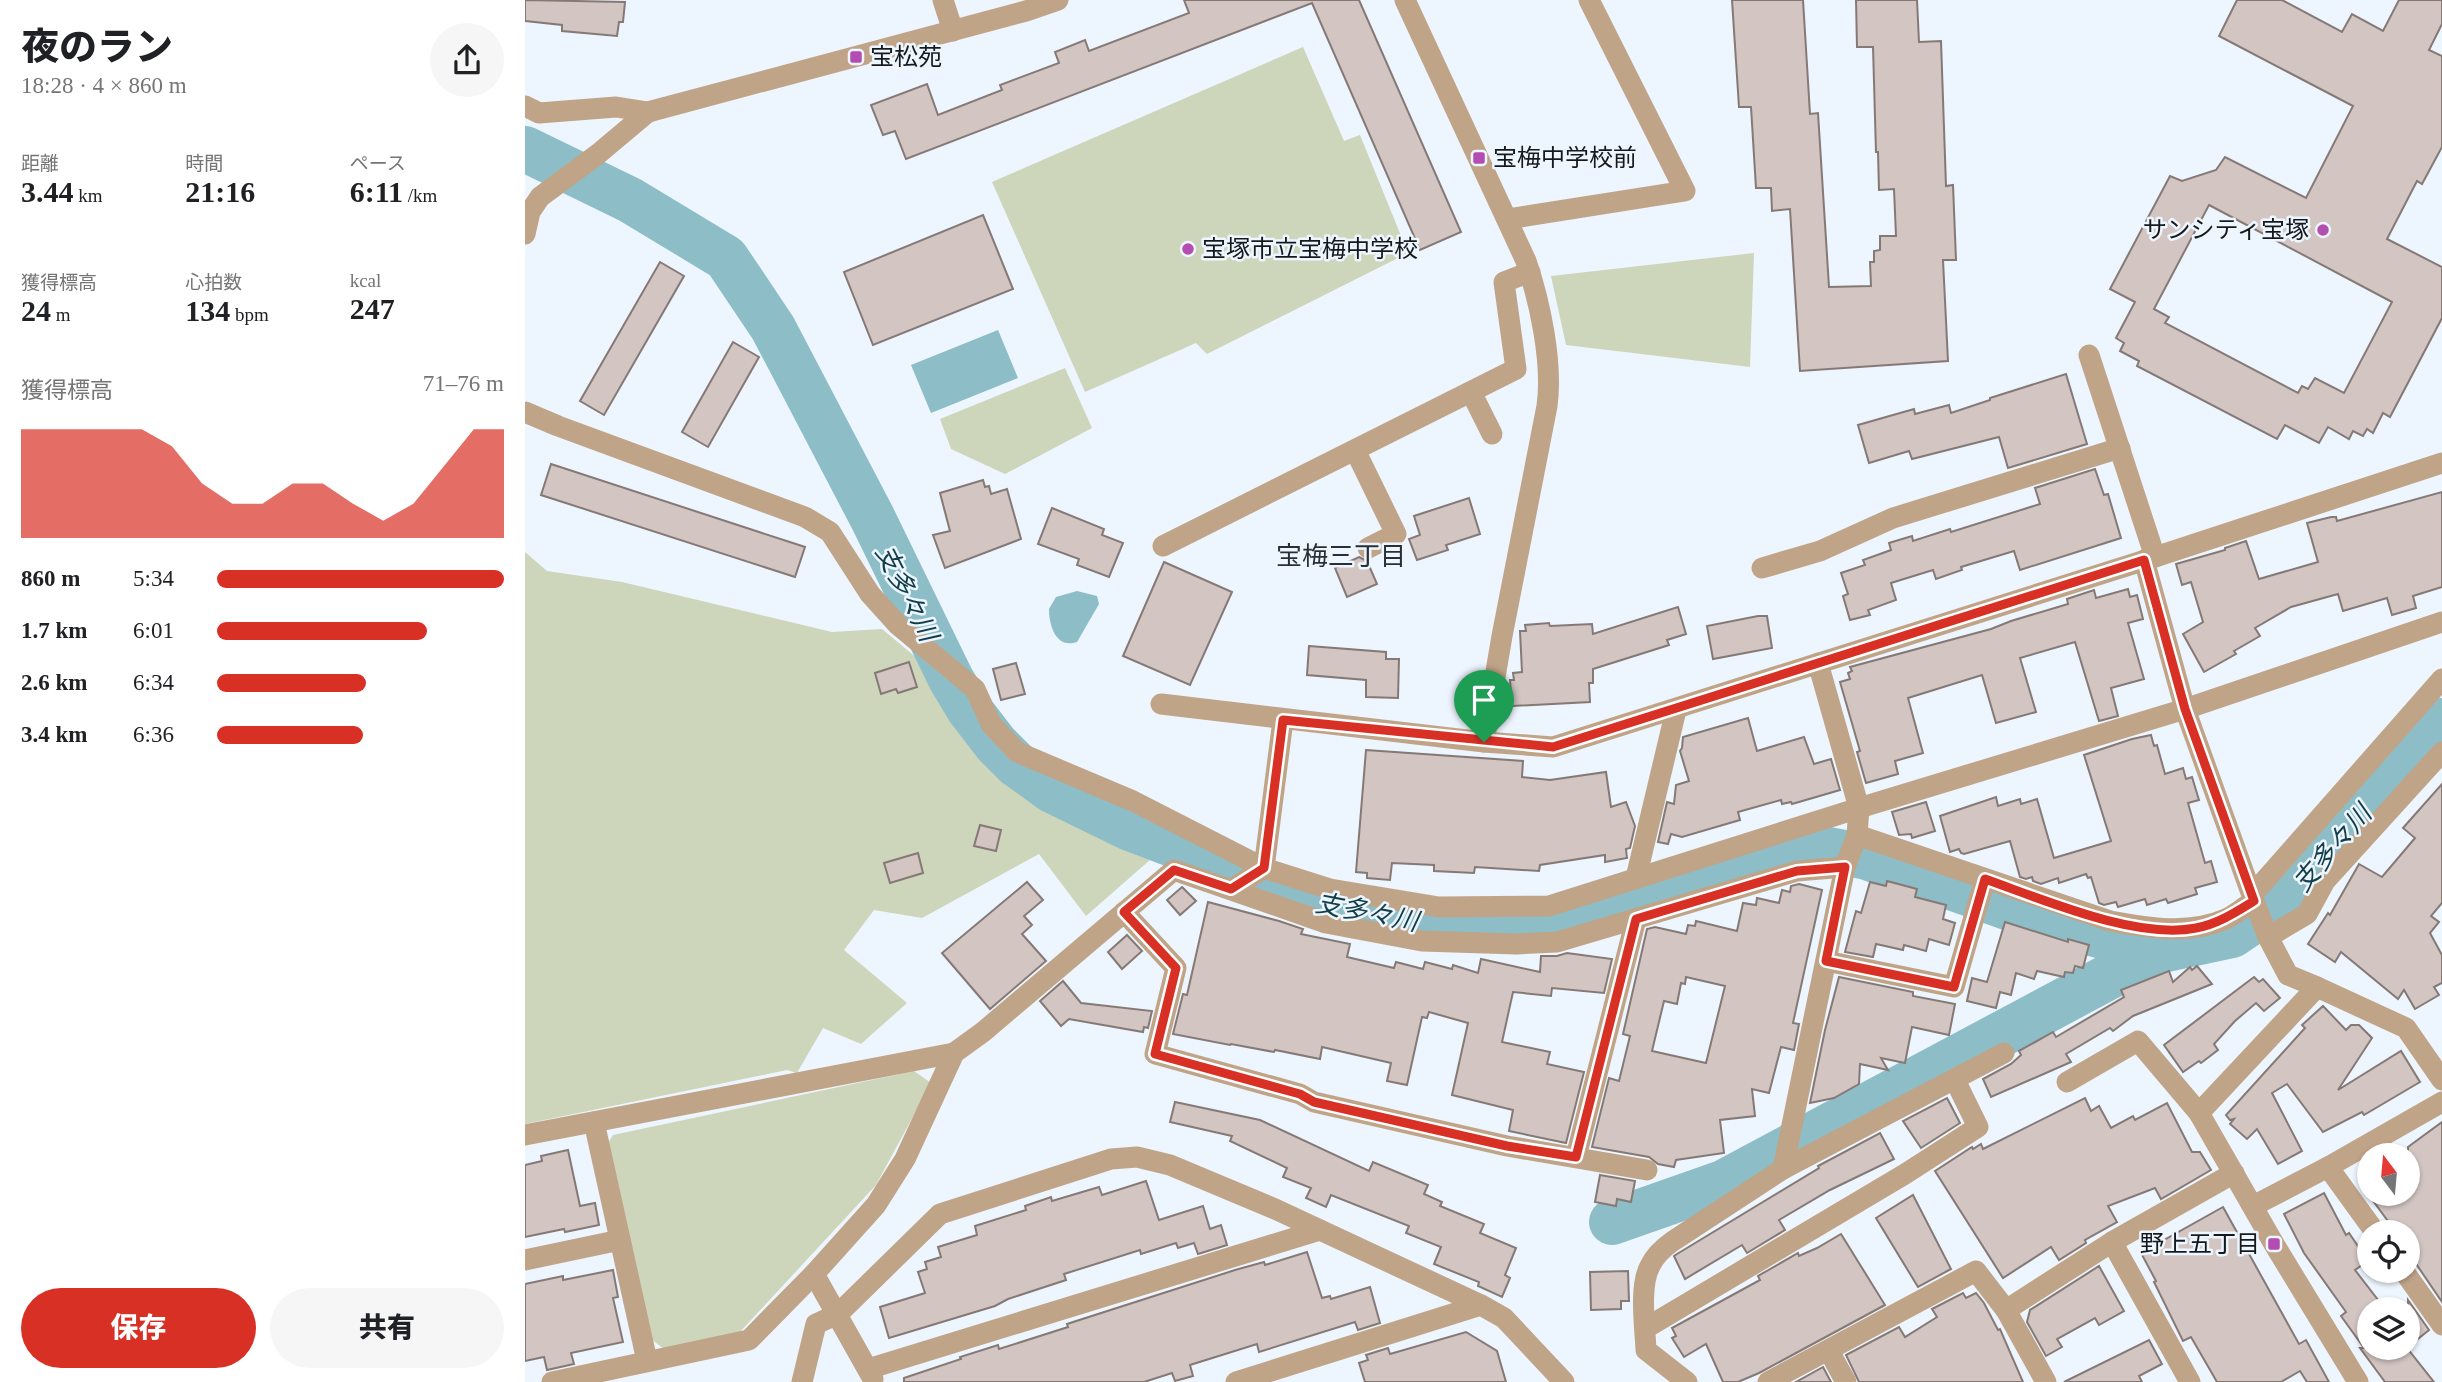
<!DOCTYPE html>
<html lang="ja">
<head>
<meta charset="utf-8">
<style>
  body { margin:0; font-family:"Times New Roman","Noto Sans JP",serif; background:#f6f6f6; color:#202124; height:100vh; display:flex; flex-direction:column; font-size:26px; white-space:nowrap }
  * { box-sizing:border-box; margin:0 }
  p { font-size:23px; color:#757577 }
  .icon { flex:none; width:38px; height:38px; fill:none; stroke:currentColor; stroke-width:2; stroke-linecap:round; stroke-linejoin:round }
  .map { position:relative; flex:1; overflow:hidden }
  .drawer { display:flex; flex-direction:column; background:#fff; width:525px }
  .drawer>* { flex:none }
  .needle { width:46px; rotate:344deg }
  .fabs { position:absolute; left:1832px; top:1143px; display:grid; gap:14px }
  .fabs a { display:grid; place-items:center; width:63px; height:63px; border-radius:50%; background:#fff; box-shadow:0 2px 5px #0004; font-size:35px }
  .pin { position:absolute; display:grid; place-items:center; width:60px; height:60px; color:#fff; margin:-72px -30px; border-radius:50% 50% 50% 0; rotate:-45deg; box-shadow:0 0 7px #0007 }
  .pin .icon { rotate:45deg }
  .round { display:grid; place-items:center; flex:none; width:74px; height:74px; border-radius:37px; background:#f6f6f6 }
  .overview { display:flex; align-items:center; justify-content:space-between; height:119px; padding:0 21px }
  h1 { font-size:38px; font-weight:800; line-height:52px }
  .metrics { display:grid; grid-template-columns:repeat(3,1fr); gap:10px; height:119px; padding:7px 21px }
  .metrics div { display:grid; align-content:center }
  .metrics b { font-size:30px; font-weight:800 }
  .metrics small { font-size:19px; font-weight:400 }
  .metrics p { font-size:19px }
  .chart { height:196px; padding:14px 21px }
  .chart p { display:flex; justify-content:space-between }
  .chart svg { width:100%; height:126px; margin-top:7px; fill:#d93025; opacity:.7 }
  .cta { display:flex; gap:14px; margin-top:auto; padding:14px 21px }
  .cta a { flex:1; height:80px; border-radius:42px; background:#d93025; color:#fff; font-size:28px; font-weight:800; line-height:80px; text-align:center }
  .cta a+a { background:#f6f6f6; color:#202124 }
  ul { padding:0 21px; list-style:none; font-size:23px }
  li { display:grid; grid-template-columns:112px 84px 1fr; align-items:center; height:52px }
  li i { height:18px; border-radius:9px; background:#d93025 }
  main { display:flex; flex:1; min-height:0 }
  .map>svg:first-child { display:block }
  .green { fill:#cdd6bb }
  .water { fill:#8dbdc7 }
  .lines { fill:none; stroke-linecap:round; stroke-linejoin:round }
  .river { stroke:#8dbdc7; stroke-width:46 }
  .building { fill:#d2c5c2; stroke:#857976; stroke-width:2; fill-rule:evenodd }
  .minor { stroke:#c0a488; stroke-width:21 }
  .route-casing { stroke:#fff; stroke-width:14 }
  .route { stroke:#d93025; stroke-width:9 }
  .poi-dot { fill:#b34db2; stroke:#edf5fe; stroke-width:2.5 }
  .labels { text-anchor:middle; stroke-width:5; stroke-linejoin:round; paint-order:stroke }
  .poi-label { font-size:24px; fill:#16191c; stroke:#edf5fe; text-anchor:start }
  .neighbourhood-label { font-size:26px; fill:#292f36; stroke:#edf5fe }
  .water-label { font-size:26px; font-style:italic; fill:#123f47; stroke:#edf5fe }
</style>
</head>
<body>
<main>
<section class="drawer">
<div class="overview"><div><h1>夜のラン</h1><p>18:28 · 4 × 860 m</p></div><a class="round"><svg class="icon" aria-label="share" viewBox="0 0 24 24"><path d="M12 15V3M7 8l5-5 5 5M5 13v7h14v-7"/></svg></a></div>
<div class="metrics">
<div><p>距離</p><b>3.44<small> km</small></b></div>
<div><p>時間</p><b>21:16</b></div>
<div><p>ペース</p><b>6:11<small> /km</small></b></div>
</div>
<div class="metrics">
<div><p>獲得標高</p><b>24<small> m</small></b></div>
<div><p>心拍数</p><b>134<small> bpm</small></b></div>
<div><p>kcal</p><b>247</b></div>
</div>
<div class="chart"><p><span>獲得標高</span>71–76 m</p>
<svg viewBox="0 0 160 44" preserveAspectRatio="none"><path d="M0 44V6L10 6L20 6L30 6L40 6L50 12L60 25L70 32L80 32L90 25L100 25L110 32L120 38L130 32L140 19L150 6L160 6V44z"/></svg>
</div>
<ul>
<li><b>860 m</b>5:34<i style="width:100%"></i></li>
<li><b>1.7 km</b>6:01<i style="width:73%"></i></li>
<li><b>2.6 km</b>6:34<i style="width:52%"></i></li>
<li><b>3.4 km</b>6:36<i style="width:51%"></i></li>
</ul>
<div class="cta"><a>保存</a><a>共有</a></div>
</section>
<div class="map">
<svg width="1917" height="1382" viewBox="0 0 1917 1382">
  <rect width="100%" height="100%" fill="#edf5fe"/>
  <g class="green">
    <polygon points="778,47 819,141 835,135 883,253 682,354 671,343 560,392 467,182"/>
    <polygon points="1229,253 1225,367 1041,345 1026,276"/>
    <polygon points="540,368 567,428 480,474 426,449 415,419"/>
    <polygon points="0,552 22,571 97,582 307,632 357,629 411,674 426,705 484,782 626,859 561,916 514,854 397,918 349,910 319,950 382,1003 336,1044 298,1028 272,1073 262,1070 0,1124"/>
    <polygon points="389,1071 406,1083 351,1185 214,1333 140,1350 125,1338 80,1148 88,1135"/>
  </g>
  <g class="water">
    <polygon points="473,330 493,378 406,413 386,365"/>
    <path d="M552 591 572 596 574 604 552 642C531 649 524 626 524 609L531 597Z"/>
  </g>
  <g class="lines">
    <g class="river">
      <polyline points="0,149 105,200 201,258 248,328 348,519 426,679 444,709 471,744 491,764 527,790 605,828 684,858 790,905 879,924 962,929 1014,927 1293,848 1342,857 1516,919 1632,951 1707,935 1769,893 1917,721"/>
      <polyline points="1087,1222 1198,1183 1632,951"/>
    </g>
  </g>
  <g class="building">
    <polygon points="0,0 100,2 98,22 94,22 92,36 37,31 37,25 0,21"/>
    <polygon points="659,0 834,0 936,232 895,250 787,3 381,159 370,131 358,135 346,105 402,84 413,115 477,90 475,85 534,63 530,52 560,40 564,51 664,13"/>
    <polygon points="1207,0 1278,0 1285,114 1293,113 1304,287 1346,286 1345,262 1349,262 1349,251 1355,250 1355,236 1371,236 1369,189 1354,190 1353,152 1351,152 1348,47 1332,47 1331,0 1392,0 1394,42 1416,41 1421,186 1428,185 1431,260 1418,260 1423,361 1275,371 1265,209 1247,211 1246,188 1231,188 1226,107 1214,107"/>
    <path d="M1712 0H1757L1817 32 1827 14 1858 31 1874 0H1917V24L1904 50 1917 56V147L1897 184 1892 181 1862 239 1917 267V318L1865 417 1858 413 1848 433 1842 429 1838 436 1828 431 1824 439 1803 427 1794 443 1760 425 1752 439 1612 366 1614 361 1595 351 1599 343 1591 338 1610 302 1585 289 1645 176 1657 181 1691 170 1700 157 1781 198 1828 106 1694 36ZM1684 205 1867 302 1819 393 1790 378 1783 389 1777 386 1773 393 1640 323 1644 317 1629 309Z"/>
    <polygon points="458,215 488,289 348,345 319,272"/>
    <polygon points="135,262 159,276 79,415 55,401"/>
    <polygon points="208,342 234,357 183,447 157,432"/>
    <polygon points="1541,374 1562,444 1483,468 1474,437 1387,459 1384,451 1344,463 1333,425 1389,409 1390,414 1424,405 1426,413 1465,400 1465,398"/>
    <polygon points="26,464 280,547 270,577 16,495"/>
    <polygon points="1570,469 1579,495 1583,494 1596,538 1495,570 1489,551 1436,567 1437,570 1411,579 1408,570 1366,583 1371,600 1343,610 1345,615 1325,620 1318,596 1323,594 1316,573 1340,565 1338,560 1366,550 1364,543 1387,536 1388,541 1425,529 1426,532 1515,504 1510,488"/>
    <polygon points="458,480 460,487 464,486 466,494 482,489 496,539 420,568 408,535 425,531 415,493"/>
    <polygon points="1917,492 1917,587 1888,596 1891,608 1867,615 1862,598 1818,611 1813,594 1766,607 1730,628 1735,636 1709,651 1711,654 1679,672 1658,634 1678,622 1666,582 1657,585 1651,564 1700,550 1700,548 1721,541 1734,579 1793,562 1782,523 1806,517 1811,517 1812,521"/>
    <polygon points="944,498 955,534 921,545 923,550 892,560 884,539 895,535 889,516"/>
    <polygon points="527,508 579,529 577,535 598,543 584,577 552,565 554,559 513,544"/>
    <polygon points="834,557 842,561 852,584 822,597 810,568"/>
    <polygon points="639,562 707,592 665,685 598,656"/>
    <polygon points="1603,589 1605,597 1612,595 1618,619 1603,623 1619,679 1586,688 1593,716 1574,721 1550,642 1495,658 1511,712 1471,723 1457,675 1383,698 1398,753 1370,761 1373,774 1341,783 1332,752 1335,751 1315,682 1325,679 1323,673 1327,671 1325,667 1466,629 1486,621 1543,604 1542,599 1569,590 1571,598"/>
    <polygon points="1153,607 1161,634 1142,640 1144,645 1068,669 1068,683 1064,683 1065,702 987,706 985,680 989,680 988,673 997,672 995,631 1001,631 1000,625 1024,623 1025,626 1067,624 1068,634"/>
    <polygon points="1233,616 1242,616 1247,648 1188,659 1182,626"/>
    <polygon points="784,646 861,652 861,659 874,659 873,698 841,697 841,680 782,675"/>
    <polygon points="384,662 392,687 373,693 371,689 356,694 350,673"/>
    <polygon points="491,663 500,694 476,700 468,669"/>
    <polygon points="1223,718 1232,751 1279,737 1289,764 1306,759 1315,790 1267,804 1266,802 1257,804 1256,800 1213,812 1215,820 1157,837 1146,834 1143,844 1133,842 1142,802 1149,804 1151,785 1164,781 1155,751 1157,748 1158,737"/>
    <polygon points="1626,735 1629,746 1632,745 1640,774 1658,768 1661,779 1667,777 1674,800 1663,803 1680,863 1686,861 1692,882 1670,888 1672,894 1643,903 1641,899 1622,905 1620,899 1593,907 1591,902 1579,905 1574,903 1566,877 1563,878 1561,874 1534,883 1533,878 1516,884 1508,881 1507,877 1501,879 1495,877 1485,841 1439,854 1436,853 1434,849 1425,852 1415,816 1471,797 1473,806 1495,799 1496,804 1512,799 1529,858 1586,841 1559,755 1607,739"/>
    <polygon points="841,750 998,761 997,777 1025,780 1081,772 1086,807 1101,802 1110,826 1105,848 1101,849 1102,858 1080,862 1080,855 1015,865 1014,871 950,867 949,873 909,871 909,865 867,863 865,880 842,878 842,873 831,872"/>
    <polygon points="1917,784 1917,903 1906,916 1914,922 1905,933 1917,955 1917,983 1909,987 1914,995 1890,1009 1879,990 1873,999 1816,952 1810,962 1783,944 1803,913 1805,915 1834,864 1857,877 1890,838 1878,828"/>
    <polygon points="1401,802 1410,831 1387,838 1386,834 1374,835 1367,812"/>
    <polygon points="455,825 476,830 471,851 449,846"/>
    <polygon points="393,853 398,873 365,883 359,863"/>
    <polygon points="1362,881 1392,889 1390,897 1421,905 1418,919 1430,923 1424,945 1404,939 1401,951 1379,945 1378,950 1351,944 1348,957 1320,952 1331,911 1336,913 1345,882 1361,886"/>
    <polygon points="502,882 518,900 499,916 507,925 497,934 521,961 465,1009 417,953"/>
    <path d="M1274 884 1297 890 1268 1023 1274 1024 1269 1050 1256 1047 1244 1093 1227 1089 1230 1116 1195 1120 1199 1153 1151 1160 1149 1167 1133 1164 1124 1157 1067 1147 1084 1078 1094 1081 1105 1036 1098 1034 1122 929 1130 927 1161 934 1163 925 1170 926 1171 921 1212 931 1218 903 1231 905 1232 898 1254 903 1257 890 1265 892 1266 886ZM1161 977 1200 986 1181 1063 1127 1051 1139 1001 1152 1004 1156 983 1160 984Z"/>
    <polygon points="657,887 671,901 655,915 642,900"/>
    <polygon points="683,902 754,921 778,929 776,934 825,944 822,957 869,968 871,962 898,969 900,962 927,969 928,965 953,973 956,959 1015,972 1016,956 1032,956 1042,953 1087,959 1079,993 1027,988 1026,996 988,992 977,1042 1025,1052 1022,1064 1059,1072 1041,1143 984,1131 988,1110 927,1095 943,1023 904,1012 902,1018 897,1017 882,1085 862,1081 866,1063 797,1047 795,1059 750,1050 749,1052 706,1044 705,1045 648,1034 658,994 662,995"/>
    <polygon points="1480,922 1543,942 1543,939 1564,945 1558,968 1550,966 1548,973 1540,972 1539,977 1512,971 1509,979 1491,973 1486,995 1475,992 1471,1008 1442,1001 1447,978 1462,982"/>
    <polygon points="602,935 617,951 597,969 583,952"/>
    <polygon points="1672,966 1687,984 1608,1016 1588,1031 1585,1028 1541,1054 1546,1062 1466,1097 1458,1079 1486,1064 1496,1055 1494,1051 1528,1032 1531,1037 1599,997 1596,990 1644,971 1648,982 1665,967 1667,970"/>
    <polygon points="1314,977 1388,992 1388,996 1430,1004 1424,1035 1387,1027 1380,1063 1356,1058 1363,1070 1335,1064 1334,1084 1309,1098 1285,1103 1300,1030"/>
    <polygon points="1729,977 1734,982 1738,979 1755,998 1739,1011 1731,1003 1710,1021 1689,1044 1693,1050 1676,1063 1674,1061 1658,1072 1639,1045"/>
    <polygon points="538,981 556,1003 627,1011 623,1028 619,1027 618,1032 544,1019 536,1026 515,1001"/>
    <polygon points="1798,1006 1821,1030 1826,1025 1834,1025 1847,1038 1813,1090 1876,1051 1895,1082 1839,1115 1837,1112 1798,1132 1762,1084 1747,1093 1777,1151 1753,1164 1732,1129 1722,1139 1705,1124 1709,1119 1705,1120 1701,1115 1780,1028 1777,1025"/>
    <polygon points="1422,1098 1435,1123 1396,1148 1378,1121"/>
    <polygon points="1560,1098 1566,1111 1574,1106 1586,1128 1608,1116 1610,1120 1642,1103 1667,1152 1675,1152 1686,1170 1636,1199 1630,1188 1583,1206 1592,1222 1560,1240 1561,1243 1534,1260 1526,1247 1478,1278 1410,1171 1447,1147 1448,1149 1456,1144 1458,1149"/>
    <polygon points="650,1102 735,1120 844,1171 848,1162 903,1185 899,1194 917,1202 915,1206 959,1224 955,1233 991,1248 980,1275 985,1278 977,1297 953,1286 954,1282 909,1264 916,1247 881,1233 884,1226 806,1195 801,1207 781,1198 786,1188 758,1177 762,1168 705,1141 707,1136 645,1122"/>
    <polygon points="1917,1122 1917,1302 1883,1252 1883,1232 1871,1232 1843,1194 1883,1194 1883,1147"/>
    <polygon points="1355,1133 1369,1159 1305,1190 1254,1220 1260,1230 1222,1253 1217,1245 1160,1279 1149,1256 1152,1254 1294,1168 1293,1166"/>
    <polygon points="43,1150 55,1206 70,1203 74,1225 40,1232 39,1229 0,1237 0,1165 17,1161 16,1156"/>
    <polygon points="1075,1175 1110,1181 1106,1202 1092,1199 1091,1206 1070,1202"/>
    <polygon points="621,1181 634,1220 678,1206 685,1229 696,1225 702,1245 673,1254 669,1243 653,1248 651,1243 616,1254 615,1250 539,1274 541,1280 483,1299 470,1306 364,1338 355,1307 400,1293 393,1272 402,1269 400,1262 416,1257 413,1247 452,1235 450,1226 501,1210 500,1206 526,1197 527,1201 574,1187 577,1195"/>
    <polygon points="1799,1193 1821,1235 1824,1233 1843,1261 1830,1270 1860,1309 1844,1309 1844,1348 1882,1348 1909,1382 1860,1382 1835,1348 1839,1348 1816,1316 1821,1312 1779,1253 1759,1214"/>
    <polygon points="1388,1195 1426,1269 1393,1287 1351,1218"/>
    <polygon points="1698,1207 1774,1344 1781,1340 1804,1382 1782,1382 1775,1371 1756,1382 1692,1382 1666,1337 1658,1341 1629,1282 1631,1281 1616,1253"/>
    <polygon points="1316,1234 1360,1305 1234,1373 1213,1382 1198,1382 1181,1344 1159,1357 1147,1338 1151,1336 1147,1328 1235,1280 1233,1276 1273,1253 1274,1256 1292,1248"/>
    <polygon points="782,1252 797,1298 805,1296 806,1299 845,1287 855,1323 833,1330 830,1322 734,1352 732,1344 665,1365 668,1376 650,1381 647,1373 619,1382 379,1382 379,1378 436,1359 435,1357 473,1345 474,1349 543,1327 542,1324 710,1270 739,1262 740,1265"/>
    <polygon points="1574,1266 1599,1311 1574,1325 1570,1318 1532,1339 1537,1347 1521,1356 1502,1322 1505,1310"/>
    <polygon points="88,1270 93,1297 88,1298 98,1342 46,1353 49,1364 22,1370 19,1357 0,1361 0,1284 38,1276 38,1280"/>
    <polygon points="1103,1271 1104,1301 1096,1301 1096,1309 1066,1310 1065,1272"/>
    <polygon points="1438,1293 1441,1298 1451,1293 1459,1303 1473,1330 1475,1329 1498,1382 1334,1382 1321,1355 1374,1327 1380,1337 1412,1317 1407,1309"/>
    <polygon points="1883,1300 1904,1330 1883,1347"/>
    <polygon points="941,1332 972,1351 981,1382 840,1382 834,1363 843,1360 841,1355 863,1348 865,1354"/>
    <polygon points="1624,1340 1637,1364 1614,1376 1617,1382 1539,1382"/>
    <polygon points="1298,1367 1306,1382 1271,1382"/>
  </g>
  <g class="lines">
    <g class="minor">
      <polyline points="418,0 428,31"/>
      <path d="M880 0 1001 261C1015 302 1028 363 1022 406L977 636 959 742"/>
      <polyline points="0,106 14,113 91,107 123,112 501,11 533,0"/>
      <polyline points="982,219 1160,191 1064,0"/>
      <polyline points="0,234 5,212 15,197 73,154 123,112"/>
      <polyline points="1564,355 1630,557"/>
      <polyline points="946,392 967,434"/>
      <polyline points="0,412 33,426 280,517 305,532 345,594 373,625 450,689 466,724 492,752 608,801 739,868 805,889 914,907 1024,906 1334,808 1660,709 1917,622"/>
      <polyline points="830,450 871,534 843,548"/>
      <polyline points="638,546 991,369 979,282 1005,272"/>
      <polyline points="1619,560 1660,709 1729,901 1743,937 1763,975 1792,987 1674,1113 1749,1244 1833,1382"/>
      <polyline points="1237,568 1295,551 1368,518 1595,448"/>
      <polyline points="636,704 959,742 1028,747 1630,557 1917,463"/>
      <path d="M1332 835 1585 921C1623 928 1664 935 1701 919 1711 914 1720 906 1729 901"/>
      <polyline points="1111,878 1151,710"/>
      <polyline points="707,889 739,868 758,720"/>
      <polyline points="1727,895 1917,679"/>
      <polyline points="599,912 651,968 630,1054 775,1094 789,1102 982,1146 1122,1170"/>
      <polyline points="1743,937 1782,914 1800,881 1917,752"/>
      <polyline points="1301,961 1429,987 1460,879"/>
      <polyline points="1792,987 1881,1028 1917,1080"/>
      <polyline points="1542,1082 1613,1041 1674,1113"/>
      <polyline points="69,1122 122,1361"/>
      <polyline points="0,1135 429,1053"/>
      <polyline points="1051,1157 1111,919"/>
      <polyline points="1258,1169 1320,867 1332,835 1334,808 1293,663"/>
      <polyline points="1728,1206 1803,1167"/>
      <polyline points="1850,1232 1803,1167 1917,1102"/>
      <polyline points="1587,1242 1665,1382"/>
      <polyline points="0,1260 95,1240"/>
      <polyline points="1878,1270 1917,1325"/>
      <polyline points="289,1274 348,1379"/>
      <polyline points="1121,1328 1380,1174 1453,1127 1430,1080"/>
      <polyline points="1304,1351 1321,1382"/>
      <polyline points="343,1369 795,1230"/>
      <polyline points="27,1382 224,1340 289,1274 351,1205 380,1159 429,1053 458,1032 649,870 801,923 897,941 991,944 1032,942 1272,871 1320,867"/>
      <polyline points="277,1382 291,1324 313,1314 415,1214 586,1159 612,1157 645,1165 750,1209 956,1305 979,1318 1039,1382"/>
      <polyline points="711,1382 956,1305"/>
      <path d="M1162 1382 1121 1350C1120 1327 1114 1286 1125 1266 1130 1255 1138 1248 1148 1241L1258 1169 1479 1053"/>
      <polyline points="1243,1382 1451,1271 1481,1310"/>
      <polyline points="1521,1382 1481,1310 1587,1242 1709,1173"/>
    </g>
  </g>
  <g class="lines">
    <defs>
      <path id="route" d="M1619 560 1660 709 1729 901C1711 912 1693 924 1671 928 1611 940 1517 899 1460 879L1429 987 1301 961 1320 867 1272 871 1111 919 1051 1157 982 1146 789 1102 775 1094 630 1054 651 968 599 912 649 870 706 889 739 868 758 720 1028 747Z"/>
    </defs>
    <use href="#route" class="route-casing"/>
    <use href="#route" class="route"/>
  </g>
  <g class="poi-dot">
    <rect x="324" y="50" width="14" height="14" rx="3.5"/>
    <rect x="947" y="151" width="14" height="14" rx="3.5"/>
    <circle cx="1798" cy="230" r="7"/>
    <circle cx="663" cy="249" r="7"/>
    <rect x="1742" y="1237" width="14" height="14" rx="3.5"/>
  </g>
  <g class="labels">
    <g class="poi-label">
      <text x="345" y="65">宝松苑</text>
      <text x="968" y="166">宝梅中学校前</text>
      <text x="1784" y="238" text-anchor="end">サンシティ宝塚</text>
      <text x="677" y="257">宝塚市立宝梅中学校</text>
      <text x="1735" y="1252" text-anchor="end">野上五丁目</text>
    </g>
    <g class="neighbourhood-label">
      <text x="816" y="565">宝梅三丁目</text>
    </g>
    <g class="water-label">
      <text transform="translate(382 593) rotate(63)" y="9">支多々川</text>
      <text transform="translate(1807 848) rotate(-49)" y="9">支多々川</text>
      <text transform="translate(842 912) rotate(11)" y="9">支多々川</text>
    </g>
  </g>
</svg>
<div class="fabs">
<a><svg class="needle" viewBox="-14 -14 28 28"><path d="M0-13l5 13h-10z" fill="#e53935"/><path d="M0 13l5-13h-10z" fill="#757577"/></svg></a>
<a><svg class="icon" aria-label="locate" viewBox="0 0 24 24"><circle cx="12" cy="12" r="6"/><path d="M12 2v4M12 18v4M2 12h4M18 12h4"/></svg></a>
<a><svg class="icon" aria-label="layers" viewBox="0 0 24 24"><path d="M12 4l9 5-9 5-9-5zM3 14l9 5 9-5"/></svg></a>
</div>
<div class="pin" style="left:959px;top:742px;background:#1e9e55"><svg class="icon" aria-label="arrive" viewBox="0 0 24 24"><path d="M6 21V4h12l-3 4 3 4H6"/></svg></div>
</div>
</main>
</body>
</html>
